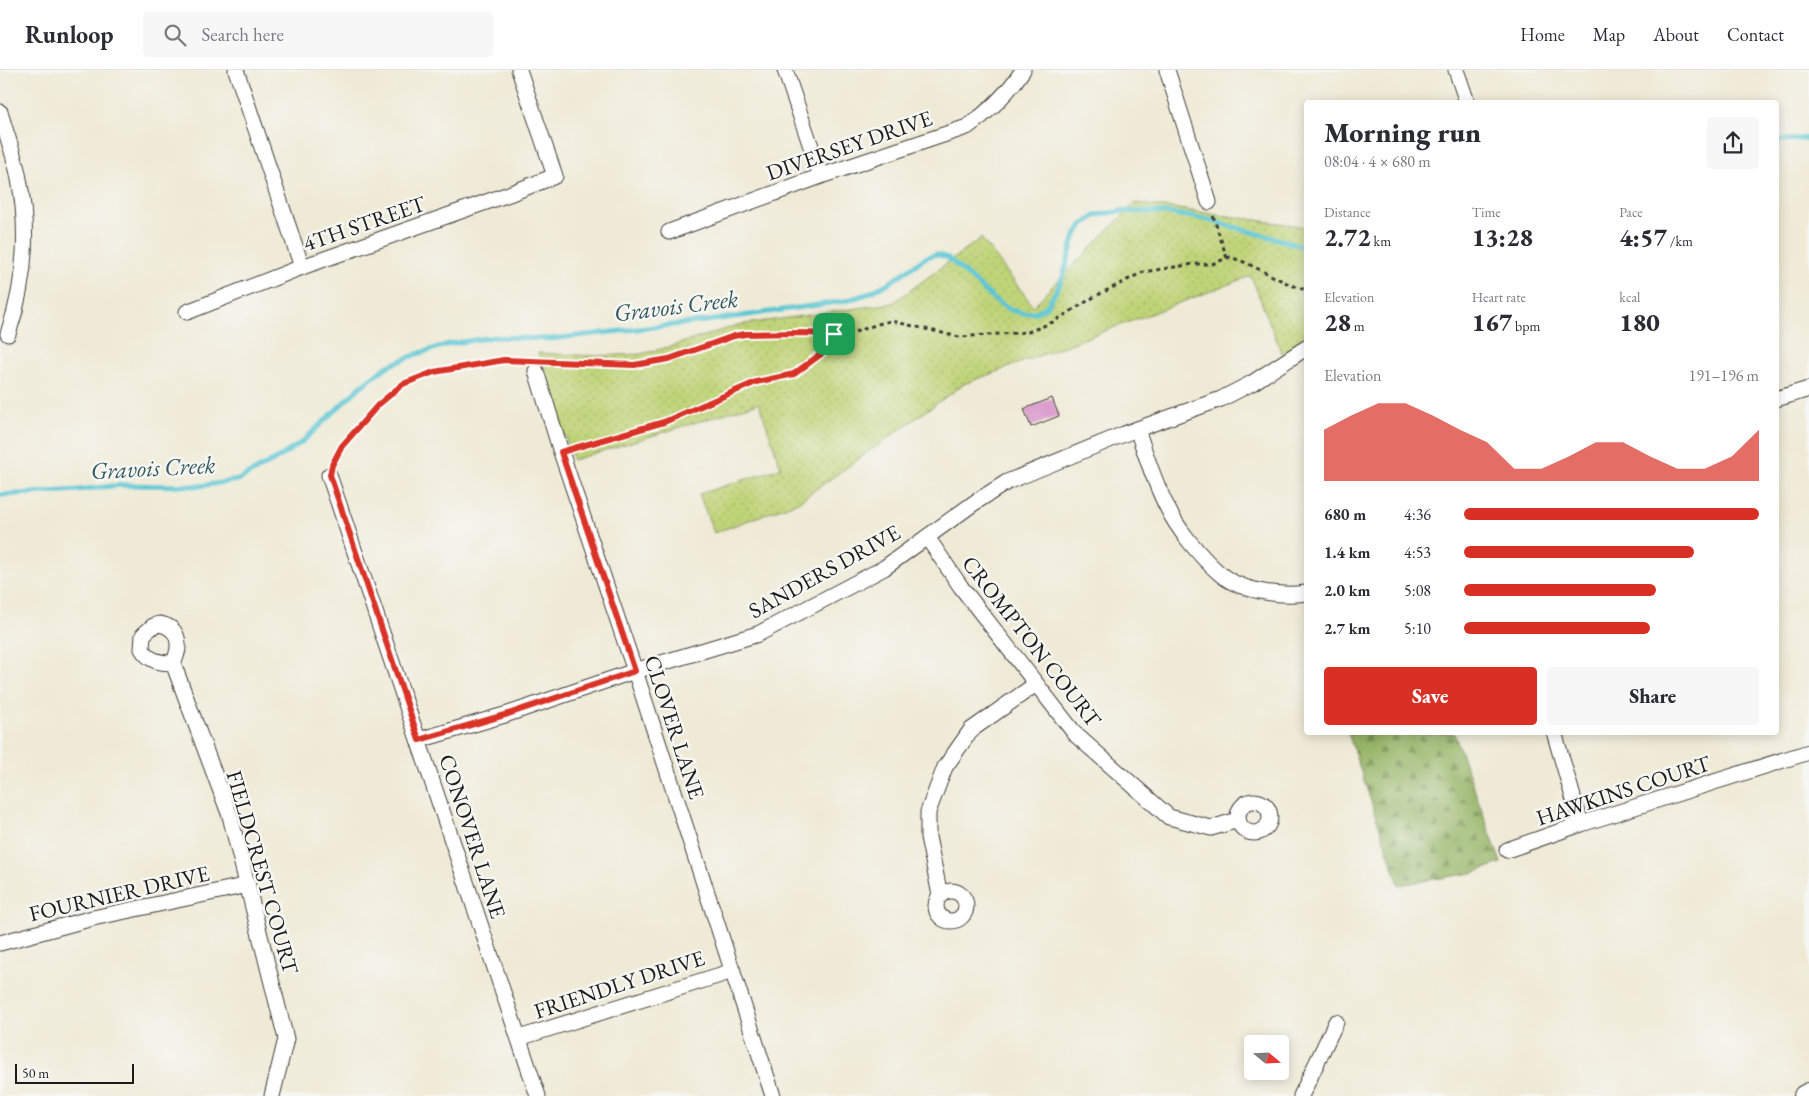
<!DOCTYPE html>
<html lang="en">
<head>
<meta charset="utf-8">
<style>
  body { margin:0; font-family:"EB Garamond",serif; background:#f7f7f7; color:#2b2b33; height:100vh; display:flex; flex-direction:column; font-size:19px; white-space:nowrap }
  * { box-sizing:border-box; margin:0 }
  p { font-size:16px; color:#7c7c81 }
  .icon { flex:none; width:28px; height:28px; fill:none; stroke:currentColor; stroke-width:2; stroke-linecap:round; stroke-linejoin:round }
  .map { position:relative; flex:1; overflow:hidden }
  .details { position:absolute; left:1304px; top:30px; width:475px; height:635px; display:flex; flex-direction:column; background:#fff; border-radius:5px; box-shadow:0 2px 12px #0003 }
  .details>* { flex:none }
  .needle { width:32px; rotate:109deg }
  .tools { position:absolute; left:1244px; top:965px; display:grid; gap:10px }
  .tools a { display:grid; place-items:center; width:45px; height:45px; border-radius:5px; background:#fff; box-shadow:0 2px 12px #0003; font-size:25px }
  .scale { position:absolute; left:15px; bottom:12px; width:119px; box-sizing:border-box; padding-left:5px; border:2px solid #1c1c1c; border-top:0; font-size:14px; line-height:18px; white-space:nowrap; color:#1c1c1c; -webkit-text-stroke:4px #f6f6f2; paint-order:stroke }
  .pin { position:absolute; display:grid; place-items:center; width:42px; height:42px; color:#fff; margin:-21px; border-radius:10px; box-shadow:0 2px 8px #0006 }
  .round { display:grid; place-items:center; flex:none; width:52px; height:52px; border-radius:5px; background:#f7f7f7 }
  .summary { display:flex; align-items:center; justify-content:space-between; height:85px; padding:0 20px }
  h1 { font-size:28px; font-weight:800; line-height:38px }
  .metrics { display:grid; grid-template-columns:repeat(3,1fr); gap:8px; height:85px; padding:5px 20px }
  .metrics div { display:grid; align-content:center }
  .metrics b { font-size:25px; font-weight:800 }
  .metrics small { font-size:14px; font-weight:400 }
  .metrics p { font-size:14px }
  .chart { height:140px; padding:10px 20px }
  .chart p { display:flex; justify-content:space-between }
  .chart svg { width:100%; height:90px; margin-top:5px; fill:#d93025; opacity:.7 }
  .action { display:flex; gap:10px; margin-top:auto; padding:10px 20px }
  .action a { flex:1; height:58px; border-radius:5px; background:#d93025; color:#fff; font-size:20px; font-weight:800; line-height:58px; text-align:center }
  .action a+a { background:#f7f7f7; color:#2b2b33 }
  ul { padding:0 20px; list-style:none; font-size:16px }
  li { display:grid; grid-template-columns:80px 60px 1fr; align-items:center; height:38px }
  li i { height:12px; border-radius:6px; background:#d93025 }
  header { display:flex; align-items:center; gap:30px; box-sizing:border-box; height:70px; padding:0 25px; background:#fff; border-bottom:1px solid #e1e1e2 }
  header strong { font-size:24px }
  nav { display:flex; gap:28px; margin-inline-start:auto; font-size:18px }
  .search { width:350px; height:45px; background:#f7f7f7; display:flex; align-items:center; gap:12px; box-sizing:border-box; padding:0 18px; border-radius:5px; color:#7c7c81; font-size:19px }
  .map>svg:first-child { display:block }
  .forest { fill:url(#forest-firs); stroke:#5a6942 }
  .park { fill:url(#park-dots); stroke:#6e784a }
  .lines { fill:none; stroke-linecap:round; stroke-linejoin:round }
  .stream { stroke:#5bc6d4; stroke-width:5 }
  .building { fill:#d994c9 }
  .street-casing { stroke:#3c3b38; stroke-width:17 }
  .secondary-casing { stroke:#3c3b38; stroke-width:24 }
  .path { stroke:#3c3b38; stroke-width:3; stroke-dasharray:4 4; stroke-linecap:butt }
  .street { stroke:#fff; stroke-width:15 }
  .secondary { stroke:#fff; stroke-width:22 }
  .route-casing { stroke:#fff; stroke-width:10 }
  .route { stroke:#d93025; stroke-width:6 }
  .labels { text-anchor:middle; stroke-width:5; stroke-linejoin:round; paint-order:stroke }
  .street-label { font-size:22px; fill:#1c1c1c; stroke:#f6f6f2 }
  .water-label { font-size:24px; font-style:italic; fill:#32585c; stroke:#f6f6f2 }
</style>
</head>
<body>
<header>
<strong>Runloop</strong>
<div class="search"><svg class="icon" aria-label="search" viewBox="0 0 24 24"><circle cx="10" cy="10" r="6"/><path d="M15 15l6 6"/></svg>Search here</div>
<nav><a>Home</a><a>Map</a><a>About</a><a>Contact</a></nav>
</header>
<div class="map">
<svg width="1809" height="1026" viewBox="0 0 1809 1026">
  <defs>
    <pattern id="forest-firs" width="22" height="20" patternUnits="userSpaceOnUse" patternTransform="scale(1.25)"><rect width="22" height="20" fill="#97b668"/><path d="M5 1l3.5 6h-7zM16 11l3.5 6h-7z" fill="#7a9355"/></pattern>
    <pattern id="park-dots" width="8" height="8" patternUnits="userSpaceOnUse" patternTransform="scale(1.25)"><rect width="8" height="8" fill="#bfd478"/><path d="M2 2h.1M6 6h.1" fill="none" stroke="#a4b567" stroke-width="1.8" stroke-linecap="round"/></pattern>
  </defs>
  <rect width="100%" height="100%" fill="#f6f6f2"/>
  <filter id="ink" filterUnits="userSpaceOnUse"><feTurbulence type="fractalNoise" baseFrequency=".02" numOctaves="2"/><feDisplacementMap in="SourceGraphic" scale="10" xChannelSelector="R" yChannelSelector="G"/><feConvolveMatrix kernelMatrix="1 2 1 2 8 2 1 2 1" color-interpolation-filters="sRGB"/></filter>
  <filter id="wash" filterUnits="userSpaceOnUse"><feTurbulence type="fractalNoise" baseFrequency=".0096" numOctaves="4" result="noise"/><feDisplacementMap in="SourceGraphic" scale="20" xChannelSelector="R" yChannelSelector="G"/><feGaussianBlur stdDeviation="1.12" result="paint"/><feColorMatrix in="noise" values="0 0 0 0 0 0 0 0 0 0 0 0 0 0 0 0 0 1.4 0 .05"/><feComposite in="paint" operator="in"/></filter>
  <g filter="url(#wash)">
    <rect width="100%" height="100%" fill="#efead5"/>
    <polygon class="forest" points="1348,663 1454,663 1501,793 1472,803 1399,815"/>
    <polygon class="park" points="1135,133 1306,157 1306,265 1282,284 1251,206 964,314 798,432 714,463 699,424 781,398 759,333 573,390 538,283 597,286 641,284 669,277 738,255 893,233 981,168 1033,236"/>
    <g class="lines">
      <g class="stream">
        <polyline points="1776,71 1809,68"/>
        <polyline points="0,425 78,420 121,415 200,416 238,410 275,390 302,372 360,317 388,296 417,284 449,274 493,267 551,269 707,251 845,231 867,224 889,213 925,188 936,184 948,188 996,231 1011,240 1023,243 1036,242 1046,237 1055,223 1063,207 1074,168 1082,155 1097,145 1121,141 1169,143 1205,149 1306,177"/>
      </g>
    </g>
    <g id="blocks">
      <polygon class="building" points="1052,328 1059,346 1031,357 1024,339"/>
    </g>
  </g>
  <g filter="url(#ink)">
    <use href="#blocks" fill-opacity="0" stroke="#3c3b38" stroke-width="1"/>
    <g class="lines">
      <defs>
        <g id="street">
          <polyline points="236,0 302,197"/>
          <polyline points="785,0 821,106"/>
          <polyline points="1167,0 1209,132"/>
          <polyline points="1456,0 1467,32"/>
          <path d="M0 42C6 64 15 86 19 109 29 161 25 214 8 264"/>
          <path d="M669 162 821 106 967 57C990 41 1008 23 1023 0"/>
          <polyline points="187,242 302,197 509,124 555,106 519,0"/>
          <polyline points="536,301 561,382 635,601 773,1026"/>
          <polyline points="1776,329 1809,319"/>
          <path d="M1137 359C1146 385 1154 412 1167 437 1177 459 1201 487 1219 503 1239 521 1280 527 1306 523"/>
          <polyline points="329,405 538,1026"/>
          <polyline points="927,467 961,517 1076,665 1169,747 1211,758 1238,750"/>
          <path d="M159 554C180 557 182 577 173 593 160 593 149 591 142 579L143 565 153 556Z"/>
          <polyline points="173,593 230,746 286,969 272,1026"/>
          <polyline points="1554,662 1581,754"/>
          <polyline points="419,670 508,644 635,601 758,564 884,498 974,433 1007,412 1129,362 1221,329 1252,313 1306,278"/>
          <circle cx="1254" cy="747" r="16"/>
          <polyline points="1507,780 1581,754 1809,682"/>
          <circle cx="951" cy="836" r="15"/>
          <polyline points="940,825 928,767 928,742 945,697 971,660 1036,614"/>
          <polyline points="0,873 93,848 248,815"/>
          <polyline points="519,968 733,901"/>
          <polyline points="1301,1026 1336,952"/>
        </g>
        <polyline id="secondary" points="1805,1026 1809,1024"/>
      </defs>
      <use href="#street" class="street-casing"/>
      <use href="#secondary" class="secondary-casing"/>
      <g class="path">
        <polyline points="1213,146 1227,188"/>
        <path d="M548 292 634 295 669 289 734 266C771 259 808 266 845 264 861 262 875 253 892 251L959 267 1028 262 1053 252 1094 227 1143 202 1194 194H1212L1230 187 1244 192 1291 215 1306 220"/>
        <polyline points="574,379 664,353 756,312 793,303 821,284 829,275 834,264"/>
        <polyline points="334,391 342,376 378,335 392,322 411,310 433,303 504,290 524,292"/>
      </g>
      <use href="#street" class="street"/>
      <use href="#secondary" class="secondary"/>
    </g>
  </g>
  <g class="lines" filter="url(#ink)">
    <defs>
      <polygon id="route" points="799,263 834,264 828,275 821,284 794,304 756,312 664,352 561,382 635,601 508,644 419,670 330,405 332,395 342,376 378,335 403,314 421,307 434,302 504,290 634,295 669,289 734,266 745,264"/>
    </defs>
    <use href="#route" class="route-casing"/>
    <use href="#route" class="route"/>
  </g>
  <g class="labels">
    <g class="street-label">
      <text transform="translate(849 75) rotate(-19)" y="8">DIVERSEY DRIVE</text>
      <text transform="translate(364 153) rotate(-19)" y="8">4TH STREET</text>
      <text transform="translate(824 501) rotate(-29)" y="8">SANDERS DRIVE</text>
      <text transform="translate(1032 571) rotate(52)" y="8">CROMPTON COURT</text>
      <text transform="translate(675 657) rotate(72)" y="8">CLOVER LANE</text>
      <text transform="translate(1623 720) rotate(-18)" y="8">HAWKINS COURT</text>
      <text transform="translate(473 766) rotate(72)" y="8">CONOVER LANE</text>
      <text transform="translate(263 802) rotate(74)" y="8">FIELDCREST COURT</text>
      <text transform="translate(119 823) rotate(-13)" y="8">FOURNIER DRIVE</text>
      <text transform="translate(619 914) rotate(-18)" y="8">FRIENDLY DRIVE</text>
    </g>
    <g class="water-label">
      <text transform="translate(676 236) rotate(-7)" y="8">Gravois Creek</text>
      <text transform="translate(153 398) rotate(-3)" y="8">Gravois Creek</text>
    </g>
  </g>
</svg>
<div class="tools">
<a><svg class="needle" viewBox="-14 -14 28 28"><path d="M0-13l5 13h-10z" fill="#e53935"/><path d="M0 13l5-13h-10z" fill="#7c7c81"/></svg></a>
</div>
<div class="scale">50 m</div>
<div class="pin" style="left:834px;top:264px;background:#1e9e55"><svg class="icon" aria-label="arrive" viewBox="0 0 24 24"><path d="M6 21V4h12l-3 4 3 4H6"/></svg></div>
<section class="details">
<div class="summary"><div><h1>Morning run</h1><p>08:04 · 4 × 680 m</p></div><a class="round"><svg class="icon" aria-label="share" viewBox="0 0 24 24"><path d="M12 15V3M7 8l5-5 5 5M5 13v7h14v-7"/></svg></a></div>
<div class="metrics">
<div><p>Distance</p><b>2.72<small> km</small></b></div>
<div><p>Time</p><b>13:28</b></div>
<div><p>Pace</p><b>4:57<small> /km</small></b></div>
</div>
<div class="metrics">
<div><p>Elevation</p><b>28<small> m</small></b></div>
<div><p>Heart rate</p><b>167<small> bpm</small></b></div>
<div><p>kcal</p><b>180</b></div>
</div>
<div class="chart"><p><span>Elevation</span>191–196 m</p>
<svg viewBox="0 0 160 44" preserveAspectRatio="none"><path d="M0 44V19L10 12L20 6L30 6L40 12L50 19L60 25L70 38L80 38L90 32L100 25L110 25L120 32L130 38L140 38L150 32L160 19V44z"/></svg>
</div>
<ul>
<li><b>680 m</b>4:36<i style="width:100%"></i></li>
<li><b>1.4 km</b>4:53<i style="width:78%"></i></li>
<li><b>2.0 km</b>5:08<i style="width:65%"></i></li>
<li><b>2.7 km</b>5:10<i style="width:63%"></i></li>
</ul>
<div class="action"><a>Save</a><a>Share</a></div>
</section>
</div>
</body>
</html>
